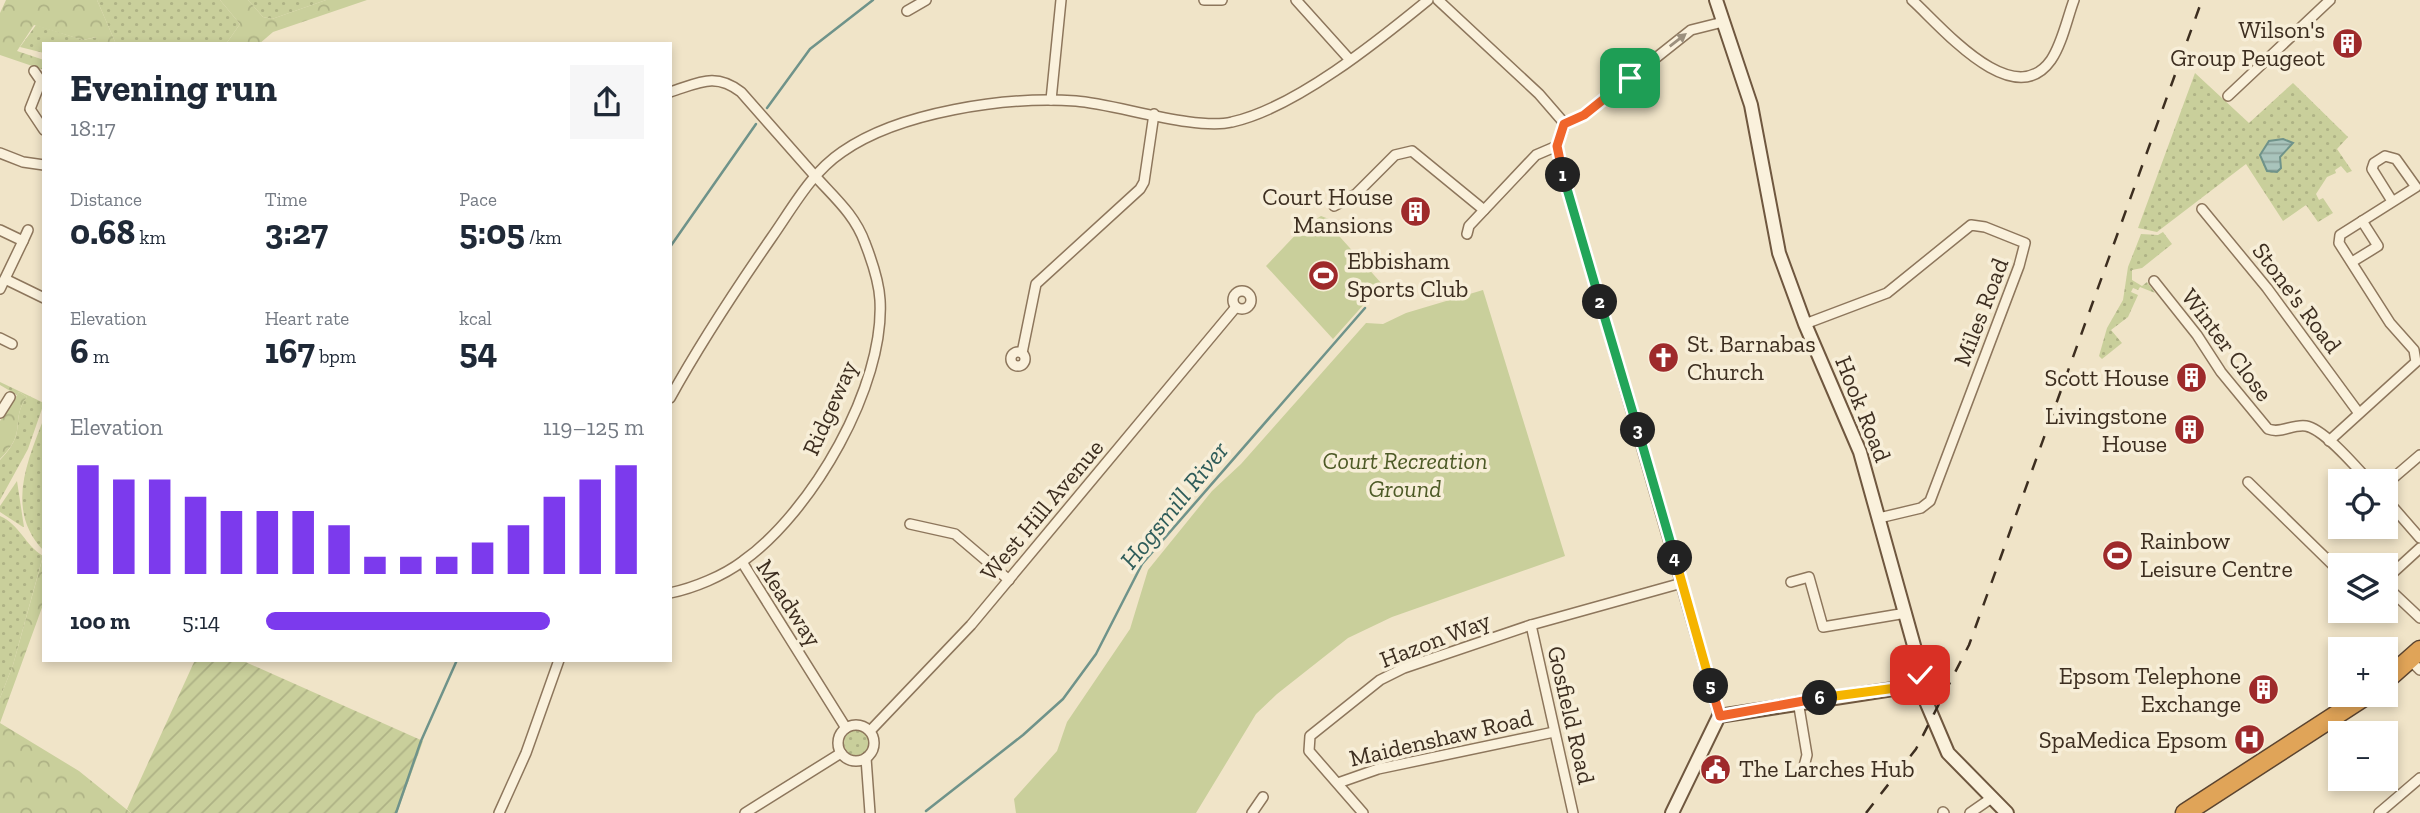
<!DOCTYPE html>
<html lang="en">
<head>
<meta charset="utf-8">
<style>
  body { margin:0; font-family:"Zilla Slab",serif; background:#f6f6f7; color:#1f2937; height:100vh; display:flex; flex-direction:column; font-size:26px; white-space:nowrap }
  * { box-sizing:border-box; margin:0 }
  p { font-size:23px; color:#747a83 }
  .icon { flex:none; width:38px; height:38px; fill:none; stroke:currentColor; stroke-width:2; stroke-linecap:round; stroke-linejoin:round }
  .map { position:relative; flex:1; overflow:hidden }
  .sheet { position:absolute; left:42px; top:42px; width:630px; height:620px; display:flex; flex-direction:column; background:#fff; border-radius:0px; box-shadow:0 4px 10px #0003 }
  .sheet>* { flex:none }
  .buttons { position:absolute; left:2328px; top:469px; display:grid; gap:14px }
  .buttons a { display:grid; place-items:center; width:70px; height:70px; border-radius:0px; background:#fff; box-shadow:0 4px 10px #0003; font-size:35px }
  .pin { position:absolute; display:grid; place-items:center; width:60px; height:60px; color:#fff; margin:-30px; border-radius:14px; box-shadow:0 4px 10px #0006 }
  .km { position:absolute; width:35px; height:35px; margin:-18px; border-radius:50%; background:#222; color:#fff; font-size:19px; line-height:35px; text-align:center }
  .round { display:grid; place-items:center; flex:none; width:74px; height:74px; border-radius:0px; background:#f6f6f7 }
  .summary { display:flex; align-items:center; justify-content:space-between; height:119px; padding:0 28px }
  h1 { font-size:38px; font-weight:700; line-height:52px }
  .metrics { display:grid; grid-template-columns:repeat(3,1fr); gap:10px; height:119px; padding:7px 28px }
  .metrics div { display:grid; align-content:center }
  .metrics b { font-size:35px; font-weight:700 }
  .metrics small { font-size:19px; font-weight:400 }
  .metrics p { font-size:19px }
  .chart { height:196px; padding:14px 28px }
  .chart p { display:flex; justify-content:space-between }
  .chart svg { width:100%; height:126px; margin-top:7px; stroke:#7c3aed; stroke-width:6 }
  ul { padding:0 28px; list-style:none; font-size:23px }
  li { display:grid; grid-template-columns:112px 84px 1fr; align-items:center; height:52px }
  li i { height:18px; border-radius:9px; background:#7c3aed }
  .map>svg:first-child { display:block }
  .grass { fill:url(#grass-dots) }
  .forest { fill:url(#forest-crowns) }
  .park { fill:#c9cf9b }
  .garden { fill:url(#garden-furrows) }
  .water { fill:url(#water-rules); stroke:#6f938a; stroke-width:2 }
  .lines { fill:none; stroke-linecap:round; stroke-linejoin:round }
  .stream { stroke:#6f938a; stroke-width:2.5 }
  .street-casing { stroke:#8d765c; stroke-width:12 }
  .secondary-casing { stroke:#6f573f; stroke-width:16 }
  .highway-casing { stroke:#5b4430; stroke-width:21 }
  .street { stroke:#faf1dc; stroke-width:9 }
  .secondary { stroke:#faf1dc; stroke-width:12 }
  .highway { stroke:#e0a458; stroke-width:18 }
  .rail { stroke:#3d2e20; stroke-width:2.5; stroke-dasharray:12 12; stroke-linecap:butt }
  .oneway { fill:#9c907e }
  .split-1-casing { stroke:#fff; stroke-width:14 }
  .split-2-casing { stroke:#fff; stroke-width:14 }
  .split-3-casing { stroke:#fff; stroke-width:14 }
  .split-4-casing { stroke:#fff; stroke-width:14 }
  .split-5-casing { stroke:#fff; stroke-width:14 }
  .split-6-casing { stroke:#fff; stroke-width:14 }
  .split-7-casing { stroke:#fff; stroke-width:14 }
  .split-1 { stroke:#f0652b; stroke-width:9 }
  .split-2 { stroke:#22a559; stroke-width:9 }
  .split-3 { stroke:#22a559; stroke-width:9 }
  .split-4 { stroke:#22a559; stroke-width:9 }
  .split-5 { stroke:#f5b400; stroke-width:9 }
  .split-6 { stroke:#f0652b; stroke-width:9 }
  .split-7 { stroke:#f5b400; stroke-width:9 }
  .labels { text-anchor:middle; stroke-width:7; stroke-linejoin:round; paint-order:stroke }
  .poi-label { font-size:24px; fill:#3d2e20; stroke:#f7eed8; text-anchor:end }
  .street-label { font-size:24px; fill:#3d2e20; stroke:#f7eed8 }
  .park-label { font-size:24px; font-style:italic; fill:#4d5a26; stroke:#f7eed8 }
  .water-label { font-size:26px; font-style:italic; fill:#2f5d5a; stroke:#f7eed8 }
</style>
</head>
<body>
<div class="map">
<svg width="2420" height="813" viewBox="0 0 2420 813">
  <defs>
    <pattern id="grass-dots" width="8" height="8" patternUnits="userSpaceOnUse" patternTransform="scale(1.75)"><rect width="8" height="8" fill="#c9cf9b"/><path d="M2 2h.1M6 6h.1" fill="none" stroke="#aeb285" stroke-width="1.8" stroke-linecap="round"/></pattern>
    <pattern id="forest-crowns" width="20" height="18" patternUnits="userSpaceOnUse" patternTransform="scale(1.75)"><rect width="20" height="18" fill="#c9cf9b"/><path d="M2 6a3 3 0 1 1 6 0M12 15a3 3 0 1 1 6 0" fill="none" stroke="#aeb285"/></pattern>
    <pattern id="garden-furrows" width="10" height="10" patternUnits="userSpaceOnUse" patternTransform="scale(1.75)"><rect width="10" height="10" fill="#c9cf9b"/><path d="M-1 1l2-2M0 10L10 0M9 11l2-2" fill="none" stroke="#aeb285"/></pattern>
    <pattern id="water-rules" width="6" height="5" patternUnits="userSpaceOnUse" patternTransform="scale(1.75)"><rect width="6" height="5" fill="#a9c4bc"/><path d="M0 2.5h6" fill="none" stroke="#8ba098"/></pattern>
  </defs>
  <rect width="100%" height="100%" fill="#f0e4c8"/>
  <g class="grass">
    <polygon points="97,0 220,0 240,24 226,44 116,44"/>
    <polygon points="248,0 326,0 272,19 263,17"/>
    <polygon points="36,25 83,40 97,37 100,44 44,44 44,53 20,47"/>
    <polygon points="2195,73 2249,123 2293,83 2348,137 2337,149 2352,171 2347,173 2341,166 2335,170 2336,173 2327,177 2316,194 2319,200 2323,198 2333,213 2318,222 2306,205 2283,221 2246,164 2157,232 2138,228"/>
    <polygon points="2163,232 2172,244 2142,268 2132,270 2132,280 2142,286 2147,282 2155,293 2140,287 2138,290 2133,288 2131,292 2138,295 2128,317 2111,330 2122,343 2102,359 2099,356 2107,328 2123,300 2128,267 2141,234 2158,235"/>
    <path d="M0 382 44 403 28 449 0 500V460C29 431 9 421 27 397L19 392 17 395 0 385Z"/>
    <path d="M44 418V551C5 511 27 462 44 418Z"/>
    <polygon points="17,481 24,527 23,527 0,512 0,506"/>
    <path d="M0 516C20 525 25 545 43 556L13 665 0 698Z"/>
    <circle cx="857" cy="743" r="13"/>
  </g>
  <g class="forest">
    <polygon points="6,0 97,0 116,44 100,44 96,37 83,40 34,25 17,51 44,60 44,70 0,55 0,13"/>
    <polygon points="220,0 248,0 263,17 272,19 326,0 367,0 273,32 259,44 226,44 240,24"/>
    <path d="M19 392 27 397C9 421 29 431 0 459V421Z"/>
    <polygon points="44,553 44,602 0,723 79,771 131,813 0,813 0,698 13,665"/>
  </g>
  <g class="park">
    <polygon points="1321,216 1329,219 1332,228 1382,284 1333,339 1266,266 1303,227"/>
    <polygon points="1483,290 1565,556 1392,617 1348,638 1277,694 1256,714 1196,813 1016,813 1014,799 1057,751 1067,722 1130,629 1148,570 1212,491 1241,464 1366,323 1383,324 1406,313"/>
  </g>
  <polygon class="garden" points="195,660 241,660 423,741 397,813 131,813 127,809"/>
  <polygon class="water" points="2283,139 2293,143 2280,157 2281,168 2277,172 2267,171 2260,155 2269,141"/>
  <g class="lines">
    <g class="stream">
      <polyline points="767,108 810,49 873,0"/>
      <polyline points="670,247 756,124"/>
      <polyline points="926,811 1023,735 1063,699 1096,654 1142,564 1365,308"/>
      <polyline points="396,813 421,741 457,660"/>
    </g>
    <defs>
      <g id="street">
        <polyline points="1204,0 1222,0"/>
        <polyline points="1296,0 1350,60"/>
        <polyline points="1438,0 1539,94 1565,124"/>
        <path d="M1912 0C1940 25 2013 114 2051 60 2062 44 2067 19 2074 0"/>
        <polyline points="907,11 926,0"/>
        <polyline points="34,71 41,81 30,109 44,130"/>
        <path d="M670 92C699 83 715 72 741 92 766 120 790 148 815 176 835 198 855 215 865 243 872 261 879 281 880 300 885 386 812 512 743 561 723 576 694 588 670 593"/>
        <polyline points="2228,96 2330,0"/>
        <polyline points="1051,100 1061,0"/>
        <polyline points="1565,124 1557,146 1566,184 1719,716"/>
        <polyline points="1565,124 1584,115 1691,30 1723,22"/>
        <polyline points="0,153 23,162 44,165"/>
        <polyline points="1334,206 1356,194 1395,155 1412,151 1484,210"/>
        <polyline points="2202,209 2267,288 2358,412"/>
        <polyline points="0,230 23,241 0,289"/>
        <polyline points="1467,234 1469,226 1536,155 1557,146"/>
        <polyline points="23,241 28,230"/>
        <polyline points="2352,262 2378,246 2362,221"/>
        <polyline points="5,279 44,298"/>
        <path d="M2154 281 2197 335 2221 372 2268 429C2281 434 2292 424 2306 426 2324 429 2356 467 2369 481"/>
        <circle cx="1242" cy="300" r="9"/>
        <polyline points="1805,324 1887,293 1971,225 1985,227 2025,243 2019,266 1930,501 1921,508 1879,518"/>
        <polyline points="0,338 12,344"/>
        <circle cx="1018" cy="359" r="7"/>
        <polyline points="1022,353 1036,284 1140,189 1144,182 1154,114"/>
        <path d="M670 398C701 342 736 289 772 237 793 207 811 173 842 152 899 112 1006 96 1076 101 1116 104 1196 131 1232 122 1295 108 1378 41 1428 0"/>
        <polyline points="0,413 10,397"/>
        <polyline points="2329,441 2416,362 2414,350 2390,323 2339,243 2340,235 2416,187 2396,159 2385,156 2374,163 2372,169 2392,201"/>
        <polyline points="2248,482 2340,572"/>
        <polyline points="2385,485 2420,455"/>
        <polyline points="2385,498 2420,538"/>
        <polyline points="910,524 955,534 1009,580"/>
        <polyline points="742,562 846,728"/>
        <polyline points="2385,580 2420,548"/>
        <polyline points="1791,582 1809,577 1823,627 1906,613"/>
        <polyline points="2385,585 2420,618"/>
        <polyline points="1531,625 1573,813"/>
        <polyline points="2410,660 2420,670"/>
        <polyline points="1798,701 1807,755 1803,770"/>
        <circle cx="856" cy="743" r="18"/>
        <polyline points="870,731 971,625 1236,307"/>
        <polyline points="866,758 870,813"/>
        <polyline points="1338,783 1378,769 1554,732"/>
        <polyline points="1943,812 1944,813"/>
        <polyline points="499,813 526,753 559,660"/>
        <polyline points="745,813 841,753"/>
        <polyline points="1252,813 1263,797"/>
        <polyline points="1363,813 1309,751 1310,736 1380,680 1404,668 1531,625 1682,583"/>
        <polyline points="1970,813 1993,797"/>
        <polyline points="2379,813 2420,778"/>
      </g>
      <g id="secondary">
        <polyline points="1716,0 1751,105 1779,253 1805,324 1860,452 1918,660 1919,685 1948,753 2007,813"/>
        <polyline points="1672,813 1719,716 1919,685"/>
      </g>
      <g id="highway">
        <polyline points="2385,681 2420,650"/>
        <polyline points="2185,813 2367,695"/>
      </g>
    </defs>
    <use href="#street" class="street-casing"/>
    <use href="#secondary" class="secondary-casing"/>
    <use href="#highway" class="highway-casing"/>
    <use href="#street" class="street"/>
    <use href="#secondary" class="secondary"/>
    <use href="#highway" class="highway"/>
    <polyline class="rail" points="1866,813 1916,749 1969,645 2202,0"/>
  </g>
  <defs><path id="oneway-solid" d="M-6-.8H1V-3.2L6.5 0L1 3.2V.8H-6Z" transform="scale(1.75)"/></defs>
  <use class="oneway" href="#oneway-solid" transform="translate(1678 40) rotate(-38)"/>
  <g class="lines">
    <defs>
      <polyline id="split-1" points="1563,175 1557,146 1564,124 1584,115 1630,78"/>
      <polyline id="split-2" points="1563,175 1600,302"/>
      <polyline id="split-3" points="1600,302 1638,430"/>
      <polyline id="split-4" points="1638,430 1675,558"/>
      <polyline id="split-5" points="1675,558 1711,686"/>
      <polyline id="split-6" points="1711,686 1720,716 1820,698"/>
      <polyline id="split-7" points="1820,698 1919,685 1920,675"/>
    </defs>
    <use href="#split-1" class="split-1-casing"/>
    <use href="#split-2" class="split-2-casing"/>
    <use href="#split-3" class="split-3-casing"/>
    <use href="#split-4" class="split-4-casing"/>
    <use href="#split-5" class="split-5-casing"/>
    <use href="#split-6" class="split-6-casing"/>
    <use href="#split-7" class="split-7-casing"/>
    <use href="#split-1" class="split-1"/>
    <use href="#split-2" class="split-2"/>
    <use href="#split-3" class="split-3"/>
    <use href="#split-4" class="split-4"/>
    <use href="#split-5" class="split-5"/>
    <use href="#split-6" class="split-6"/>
    <use href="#split-7" class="split-7"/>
  </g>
  <defs>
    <symbol id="building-disc" viewBox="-11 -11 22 22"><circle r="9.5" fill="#9e2a2b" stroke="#f7eed8"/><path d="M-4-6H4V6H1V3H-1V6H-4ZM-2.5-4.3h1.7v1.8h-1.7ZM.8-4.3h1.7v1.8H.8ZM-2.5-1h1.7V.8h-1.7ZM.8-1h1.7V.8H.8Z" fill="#fff"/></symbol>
    <symbol id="stadium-disc" viewBox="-11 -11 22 22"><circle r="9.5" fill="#9e2a2b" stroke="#f7eed8"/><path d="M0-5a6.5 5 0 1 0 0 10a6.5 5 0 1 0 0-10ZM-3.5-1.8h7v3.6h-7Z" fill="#fff"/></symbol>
    <symbol id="church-disc" viewBox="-11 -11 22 22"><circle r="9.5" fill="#9e2a2b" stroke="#f7eed8"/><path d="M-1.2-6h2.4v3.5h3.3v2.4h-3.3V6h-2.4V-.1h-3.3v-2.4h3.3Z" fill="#fff"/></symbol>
    <symbol id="hospital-disc" viewBox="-11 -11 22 22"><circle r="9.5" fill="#9e2a2b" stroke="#f7eed8"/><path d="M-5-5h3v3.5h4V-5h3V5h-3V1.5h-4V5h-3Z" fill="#fff"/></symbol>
    <symbol id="civic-disc" viewBox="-11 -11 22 22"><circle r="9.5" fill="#9e2a2b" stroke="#f7eed8"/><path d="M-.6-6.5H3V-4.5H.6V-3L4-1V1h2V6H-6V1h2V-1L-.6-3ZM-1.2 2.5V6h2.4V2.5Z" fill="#fff"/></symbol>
  </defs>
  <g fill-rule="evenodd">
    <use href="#building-disc" x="2330" y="26" width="35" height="35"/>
    <use href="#building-disc" x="1398" y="194" width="35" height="35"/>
    <use href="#stadium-disc" x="1306" y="258" width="35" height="35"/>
    <use href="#church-disc" x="1646" y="340" width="35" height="35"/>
    <use href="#building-disc" x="2174" y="360" width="35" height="35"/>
    <use href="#building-disc" x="2172" y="412" width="35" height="35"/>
    <use href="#stadium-disc" x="2100" y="538" width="35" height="35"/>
    <use href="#building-disc" x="2246" y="672" width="35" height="35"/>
    <use href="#hospital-disc" x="2232" y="722" width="35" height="35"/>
    <use href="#civic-disc" x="1698" y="752" width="35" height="35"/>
  </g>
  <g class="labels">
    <g class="poi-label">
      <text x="2325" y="38">Wilson's<tspan x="2325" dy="28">Group Peugeot</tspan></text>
      <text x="1393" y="205">Court House<tspan x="1393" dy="28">Mansions</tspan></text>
      <text x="1347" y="269" text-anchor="start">Ebbisham<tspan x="1347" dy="28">Sports Club</tspan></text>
      <text x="1687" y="352" text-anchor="start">St. Barnabas<tspan x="1687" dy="28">Church</tspan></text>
      <text x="2169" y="386">Scott House</text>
      <text x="2167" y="424">Livingstone<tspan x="2167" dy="28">House</tspan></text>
      <text x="2140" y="549" text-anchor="start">Rainbow<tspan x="2140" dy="28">Leisure Centre</tspan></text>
      <text x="2241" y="684">Epsom Telephone<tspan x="2241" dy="28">Exchange</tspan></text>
      <text x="2227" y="748">SpaMedica Epsom</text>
      <text x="1739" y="777" text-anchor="start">The Larches Hub</text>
    </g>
    <g class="street-label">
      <text transform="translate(2297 298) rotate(53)" y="8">Stone's Road</text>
      <text transform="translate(1981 312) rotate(-69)" y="8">Miles Road</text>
      <text transform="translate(2227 345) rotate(53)" y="8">Winter Close</text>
      <text transform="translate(830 408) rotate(-66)" y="8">Ridgeway</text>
      <text transform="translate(1863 409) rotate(68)" y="8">Hook Road</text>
      <text transform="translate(1042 510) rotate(-50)" y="8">West Hill Avenue</text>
      <text transform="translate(789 603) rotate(57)" y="8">Meadway</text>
      <text transform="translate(1435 640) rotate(-21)" y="8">Hazon Way</text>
      <text transform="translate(1571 715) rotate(77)" y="8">Gosfield Road</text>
      <text transform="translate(1441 738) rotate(-13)" y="8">Maidenshaw Road</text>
    </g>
    <g class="park-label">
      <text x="1405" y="469">Court Recreation<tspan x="1405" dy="28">Ground</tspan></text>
    </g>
    <g class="water-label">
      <text transform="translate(1174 505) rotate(-51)" y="9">Hogsmill River</text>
    </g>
  </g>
</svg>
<div class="buttons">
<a><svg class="icon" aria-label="locate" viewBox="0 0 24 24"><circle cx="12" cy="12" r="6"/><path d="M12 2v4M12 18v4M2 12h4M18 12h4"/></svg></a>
<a><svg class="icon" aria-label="layers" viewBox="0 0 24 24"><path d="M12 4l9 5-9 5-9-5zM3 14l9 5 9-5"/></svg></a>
<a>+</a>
<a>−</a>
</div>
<div class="pin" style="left:1630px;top:78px;background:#1e9e55"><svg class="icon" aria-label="arrive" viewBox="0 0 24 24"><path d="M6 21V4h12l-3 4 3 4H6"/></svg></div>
<div class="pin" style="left:1920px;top:675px;background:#d93025"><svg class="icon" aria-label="check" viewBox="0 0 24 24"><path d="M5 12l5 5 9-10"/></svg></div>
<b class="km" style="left:1563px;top:175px">1</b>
<b class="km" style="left:1600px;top:302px">2</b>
<b class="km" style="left:1638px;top:430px">3</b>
<b class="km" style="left:1675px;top:558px">4</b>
<b class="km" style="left:1711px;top:686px">5</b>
<b class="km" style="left:1820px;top:698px">6</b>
<section class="sheet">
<div class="summary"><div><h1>Evening run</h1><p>18:17</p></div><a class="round"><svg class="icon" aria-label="share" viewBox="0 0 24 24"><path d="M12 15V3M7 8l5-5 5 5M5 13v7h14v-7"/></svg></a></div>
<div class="metrics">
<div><p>Distance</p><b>0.68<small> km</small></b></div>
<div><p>Time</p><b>3:27</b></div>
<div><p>Pace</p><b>5:05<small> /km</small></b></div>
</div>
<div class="metrics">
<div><p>Elevation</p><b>6<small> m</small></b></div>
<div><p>Heart rate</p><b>167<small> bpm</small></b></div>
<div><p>kcal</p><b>54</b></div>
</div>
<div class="chart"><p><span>Elevation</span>119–125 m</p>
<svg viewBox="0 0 160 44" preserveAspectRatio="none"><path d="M5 44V6M15 44V11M25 44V11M35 44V17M45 44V22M55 44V22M65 44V22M75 44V27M85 44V38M95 44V38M105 44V38M115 44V33M125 44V27M135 44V17M145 44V11M155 44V6"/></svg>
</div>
<ul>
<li><b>100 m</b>5:14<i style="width:75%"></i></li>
</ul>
</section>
</div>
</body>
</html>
